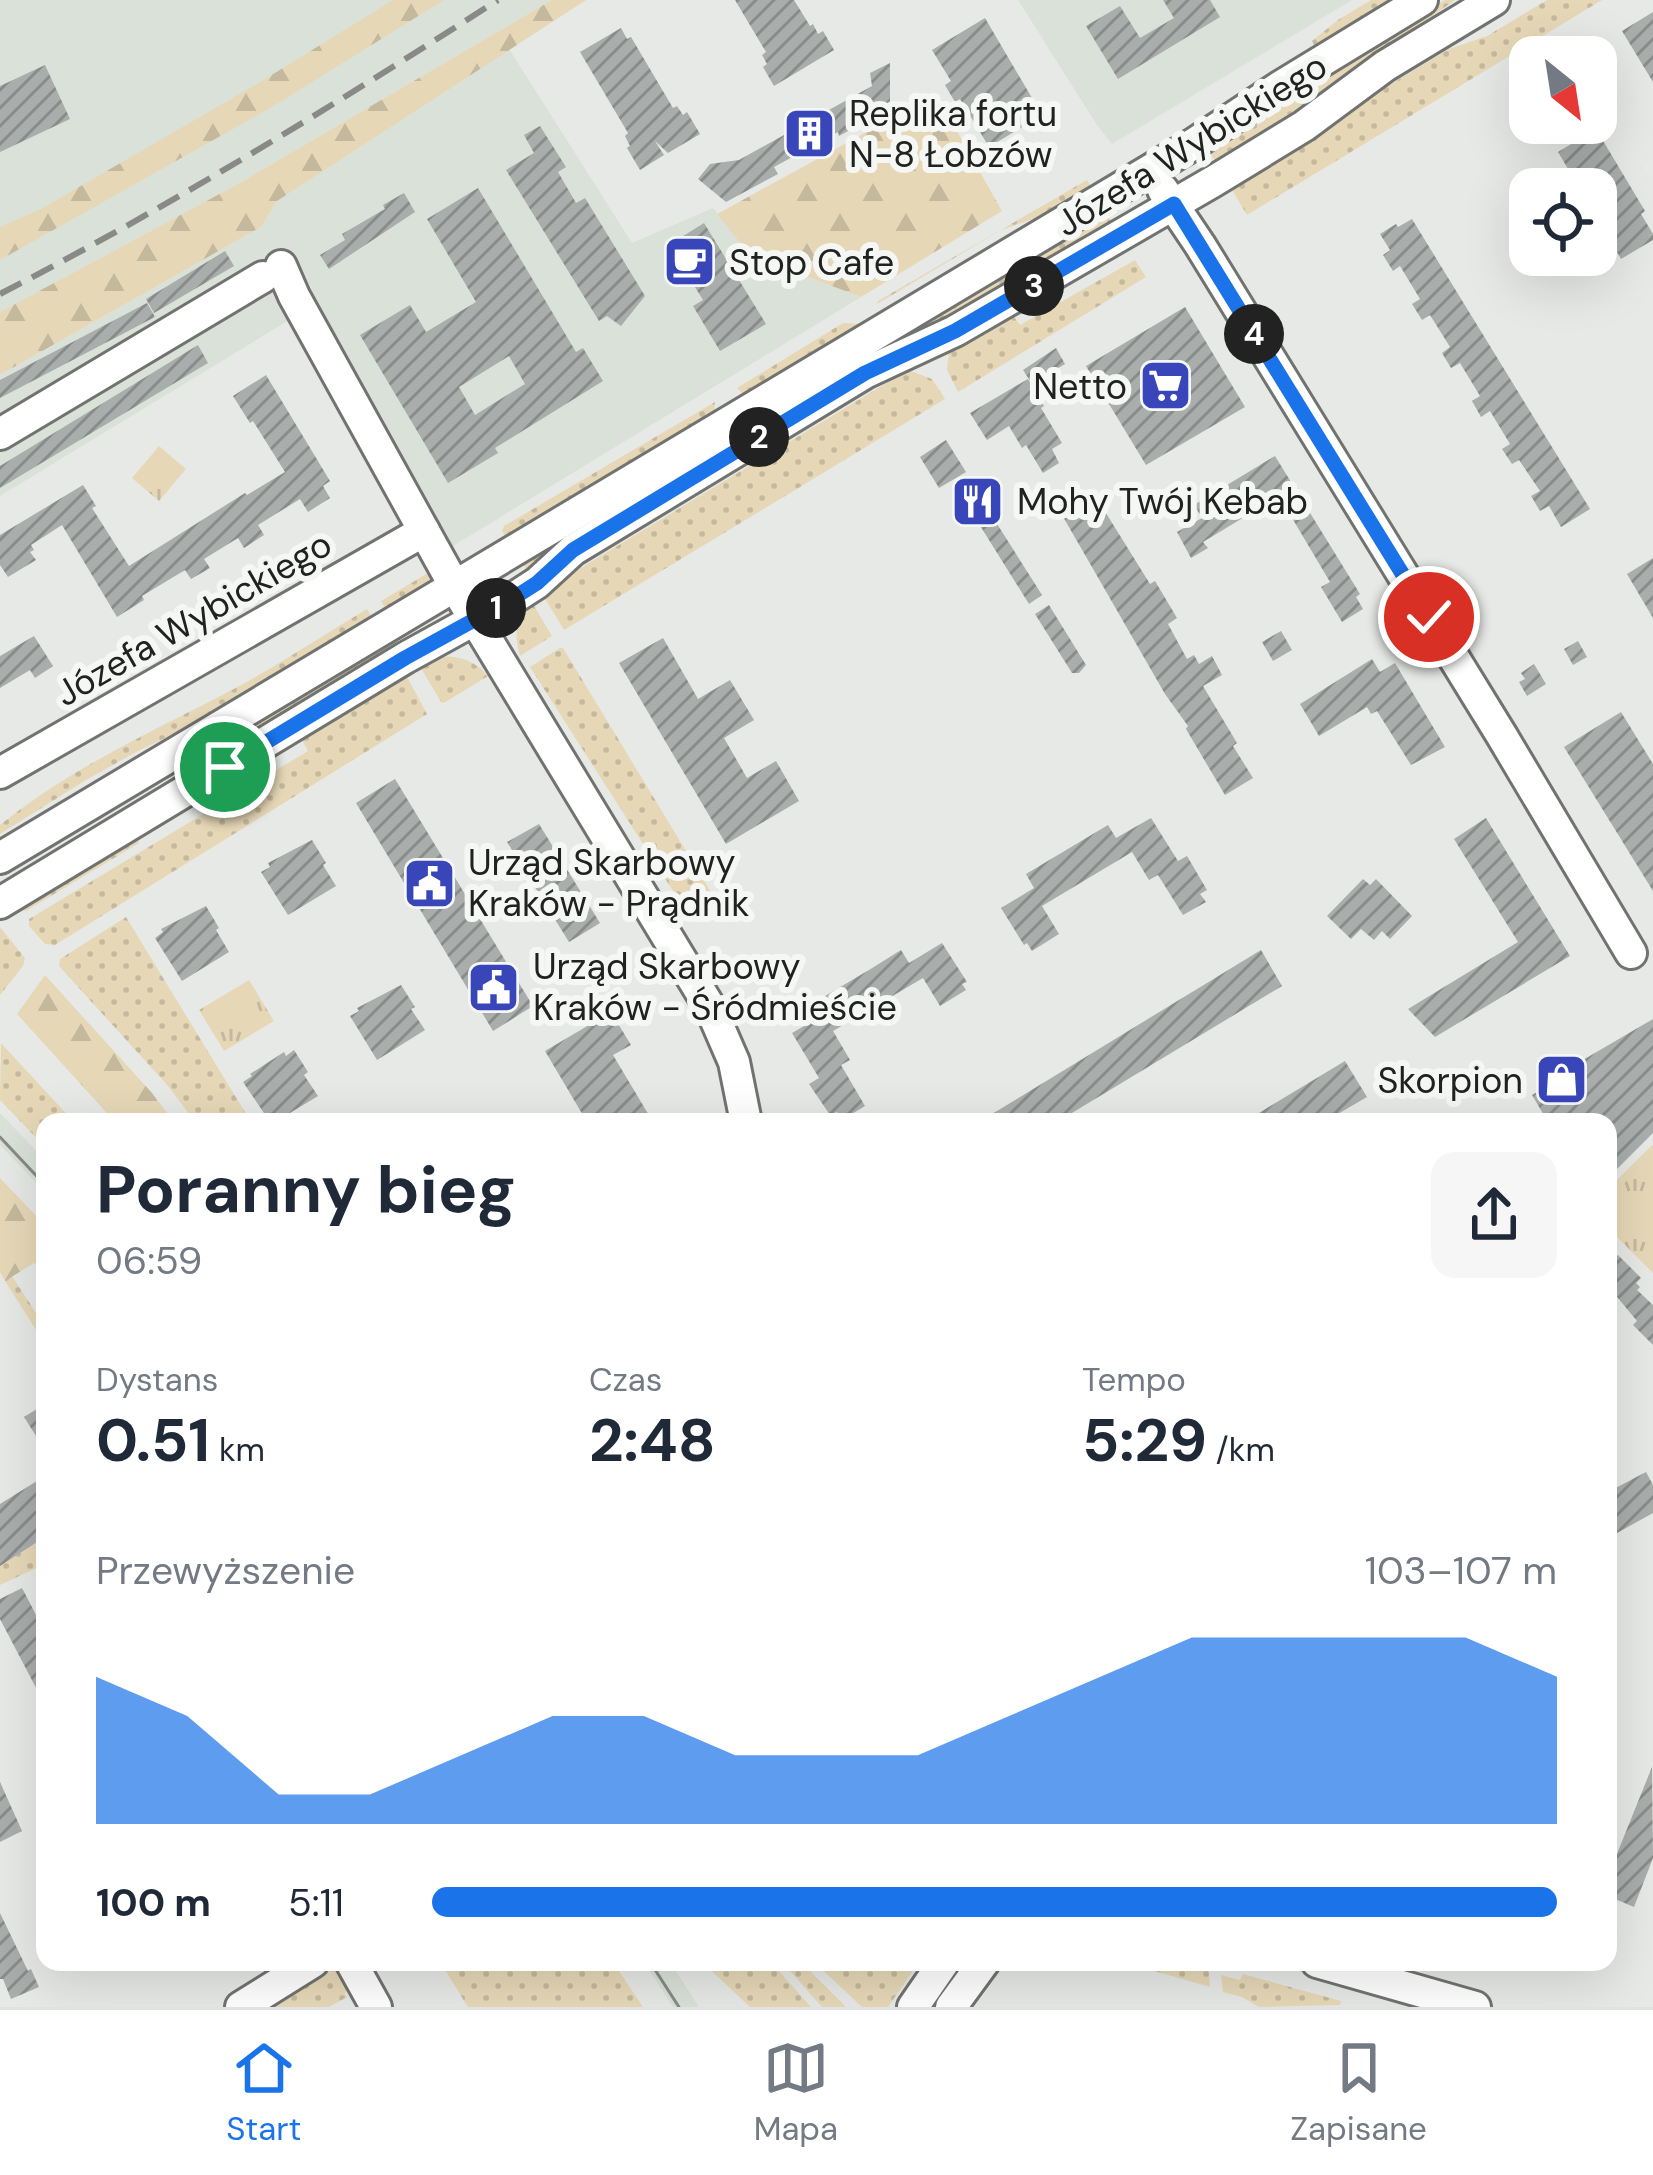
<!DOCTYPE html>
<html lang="pl">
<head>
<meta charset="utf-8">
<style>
  body { margin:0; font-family:"DM Sans",sans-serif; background:#f6f6f7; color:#1f2937; height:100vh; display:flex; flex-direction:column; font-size:45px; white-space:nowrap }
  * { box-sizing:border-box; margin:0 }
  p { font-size:39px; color:#747a83 }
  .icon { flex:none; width:66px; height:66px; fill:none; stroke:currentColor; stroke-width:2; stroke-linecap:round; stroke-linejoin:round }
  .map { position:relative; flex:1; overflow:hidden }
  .panel { position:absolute; left:36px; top:1113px; width:1581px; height:858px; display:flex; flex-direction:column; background:#fff; border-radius:24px; box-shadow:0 12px 48px #0002 }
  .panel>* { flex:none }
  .needle { width:78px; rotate:150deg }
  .buttons { position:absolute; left:1509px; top:36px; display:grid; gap:24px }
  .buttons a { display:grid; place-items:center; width:108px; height:108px; border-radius:24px; background:#fff; box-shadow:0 12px 48px #0002; font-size:60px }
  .pin { position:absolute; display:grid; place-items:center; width:102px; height:102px; color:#fff; margin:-51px; border:6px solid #fff; border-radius:50%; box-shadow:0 3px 12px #0007 }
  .km { position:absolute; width:60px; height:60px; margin:-30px; border-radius:50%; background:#222; color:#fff; font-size:33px; line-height:60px; text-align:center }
  .round { display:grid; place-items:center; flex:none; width:126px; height:126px; border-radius:24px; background:#f6f6f7 }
  .headline { display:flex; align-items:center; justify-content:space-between; height:204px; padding:0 60px }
  h1 { font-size:66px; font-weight:700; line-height:90px }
  .stats { display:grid; grid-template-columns:repeat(3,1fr); gap:18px; height:204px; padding:12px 60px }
  .stats div { display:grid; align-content:center }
  .stats b { font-size:60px; font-weight:700 }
  .stats small { font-size:33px; font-weight:400 }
  .stats p { font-size:33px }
  .chart { height:336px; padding:24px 60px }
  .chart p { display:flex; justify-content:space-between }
  .chart svg { width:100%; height:216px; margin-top:12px; fill:#1a73e8; opacity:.7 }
  ul { padding:0 60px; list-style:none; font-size:39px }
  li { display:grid; grid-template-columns:192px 144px 1fr; align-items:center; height:90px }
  li i { height:30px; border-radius:15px; background:#1a73e8 }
  .dock { display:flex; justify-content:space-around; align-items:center; height:168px; border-top:3px solid #e0e1e3; background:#fff; font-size:33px; color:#747a83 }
  .dock a { display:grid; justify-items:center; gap:6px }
  .dock .current { color:#1a73e8 }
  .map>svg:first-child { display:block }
  .built { fill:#d9e1d8 }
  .grass { fill:url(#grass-dots) }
  .forest { fill:url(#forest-firs) }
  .park { fill:url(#park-tufts) }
  .building { fill:url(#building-hatch); fill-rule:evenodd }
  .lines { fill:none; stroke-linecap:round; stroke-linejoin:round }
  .minor-casing { stroke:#717370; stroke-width:36 }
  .minor { stroke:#fff; stroke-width:30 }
  .tram { stroke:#898a88; stroke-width:3 }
  .rail { stroke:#898a88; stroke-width:6; stroke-dasharray:24 12; stroke-linecap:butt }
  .route-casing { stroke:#fff; stroke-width:24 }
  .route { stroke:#1a73e8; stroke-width:15 }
  .labels { text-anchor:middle; stroke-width:12; stroke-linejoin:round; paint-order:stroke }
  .poi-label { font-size:36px; fill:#202120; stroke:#f4f7f4; text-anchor:start }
  .street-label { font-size:36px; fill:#202120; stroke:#f4f7f4 }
</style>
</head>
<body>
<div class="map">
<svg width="1653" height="2007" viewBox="0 0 1653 2007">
  <defs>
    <pattern id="grass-dots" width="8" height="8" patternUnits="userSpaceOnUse" patternTransform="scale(3)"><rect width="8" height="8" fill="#e6d8b7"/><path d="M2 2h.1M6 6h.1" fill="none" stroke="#c5b99d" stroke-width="1.8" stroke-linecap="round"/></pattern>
    <pattern id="forest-firs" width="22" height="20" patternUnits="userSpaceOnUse" patternTransform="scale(3)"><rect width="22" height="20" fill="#e6d8b7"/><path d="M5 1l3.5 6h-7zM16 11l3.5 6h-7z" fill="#c5b99d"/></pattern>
    <pattern id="park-tufts" width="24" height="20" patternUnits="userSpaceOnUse" patternTransform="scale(3)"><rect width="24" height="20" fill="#e6d8b7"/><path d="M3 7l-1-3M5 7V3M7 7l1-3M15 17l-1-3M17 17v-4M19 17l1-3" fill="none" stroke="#c5b99d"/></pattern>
    <pattern id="building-hatch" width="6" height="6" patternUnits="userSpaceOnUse" patternTransform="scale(3)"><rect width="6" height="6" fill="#a9adab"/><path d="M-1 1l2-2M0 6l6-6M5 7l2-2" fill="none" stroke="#898c8b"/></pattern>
  </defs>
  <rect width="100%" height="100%" fill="#e7e9e6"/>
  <g class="built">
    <polygon points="0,0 552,0 238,184 0,312"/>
    <polygon points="1018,0 1352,0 1112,144 1097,125"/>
    <polygon points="509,49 632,243 713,208 750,255 861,297 430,560 294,317 0,496 0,375 261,227 277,201"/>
    <polygon points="0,1113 45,1160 45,1192 0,1145"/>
    <polygon points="644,1962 670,1962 699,2007 673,2007"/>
  </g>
  <g class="grass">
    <polygon points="1371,0 1396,0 1316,49 1312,41 1338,20"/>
    <polygon points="1445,0 1455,0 1219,168 1206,145"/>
    <polygon points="1547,0 1602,0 1247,215 1228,183 1449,49 1487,36"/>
    <polygon points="1087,180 1094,192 1065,208 1001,230 877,304 878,301"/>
    <polygon points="1103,208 1117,231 1015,288 938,322 527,570 521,561"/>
    <polygon points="1135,260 1146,277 958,392 947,370 950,343 1012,314 1020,325"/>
    <polygon points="843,323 864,324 752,394 743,394 737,388"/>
    <polygon points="908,370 932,379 945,399 564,630 541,592"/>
    <polygon points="715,402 714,413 508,540 502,531 504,526"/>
    <polygon points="433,570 432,588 387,612 381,601"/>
    <path d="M530 599 552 636 520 656C514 635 515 616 530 599Z"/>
    <path d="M367 609 374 621 227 708 138 751 86 780 0 834V825C68 770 147 734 224 694 273 669 320 637 367 609Z"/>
    <polygon points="386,642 392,652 195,769 192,765 296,699 295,697"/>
    <path d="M560 648H563L714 897 717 905C705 913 693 912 682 905L530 667Z"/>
    <path d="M435 657C457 655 473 659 488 676L444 703 441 702 419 665Z"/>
    <polygon points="405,673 427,714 55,945 45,944 29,926 29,919 308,751 302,740 320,725"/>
    <polygon points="138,840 139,843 26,911 17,910 108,853"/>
    <polygon points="126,917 251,1122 195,1122 168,1086 59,966 60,959"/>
    <polygon points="0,927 25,958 23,966 0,995"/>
    <polygon points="1,1043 74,1122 45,1122 45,1147 0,1100"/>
    <polygon points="12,1276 45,1327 45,1344 5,1281"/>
    <polygon points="45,1537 45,1564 0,1585 0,1566"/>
    <polygon points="440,1962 613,1962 643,2007 468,2007"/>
    <polygon points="702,1962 771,1962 811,2007 750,2007"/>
    <polygon points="782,1962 801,1962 846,2007 822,2007"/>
    <polygon points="814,1962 900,1962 913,1971 888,2007 862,2007"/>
    <polygon points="1123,1962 1208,1963 1210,1987"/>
    <polygon points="329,1967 337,1969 349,1985 345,1994 347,1997 329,2007 275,2007 325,1975"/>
    <polygon points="1243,1974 1341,2001 1340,2005 1259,2007 1242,1997 1223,1992 1221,1975 1240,1980"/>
  </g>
  <g class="forest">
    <polygon points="393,0 444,0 272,107 0,260 0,227 41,209 257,84"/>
    <polygon points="552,0 586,0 277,201 261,227 0,375 0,312 238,184"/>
    <polygon points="936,94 1002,211 861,297 750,255 717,214"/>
    <polygon points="45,975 152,1093 174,1122 115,1122 17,1014"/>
    <polygon points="0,1178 45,1225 45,1274 34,1263 5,1281 0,1272"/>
  </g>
  <g class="park">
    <polygon points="159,446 186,469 159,501 132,478"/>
    <polygon points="249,980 274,1021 224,1051 199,1010"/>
    <polygon points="1652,1145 1653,1147 1653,1273 1608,1228 1608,1189"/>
  </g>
  <g class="building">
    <polygon points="735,0 794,0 810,26 813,24 818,34 823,31 834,50 774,86 763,67 767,64 762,55 766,52"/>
    <polygon points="1163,0 1210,0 1220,17 1118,79 1086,26 1120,6 1140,38 1174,18"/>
    <polygon points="1653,12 1653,82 1622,31"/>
    <polygon points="985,18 1042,115 989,147 960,99 955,102 945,85 951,81 932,50"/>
    <polygon points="621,28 627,39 631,37 673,108 677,106 683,115 687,112 700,134 668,153 655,141 664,155 640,170 627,148 630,146 625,136 628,133 580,52"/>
    <polygon points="890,63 890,113 870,124 868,120 839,136 838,132 774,167 778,174 726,202 698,179 710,164 739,160 872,86 870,73"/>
    <polygon points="45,65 70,119 0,152 0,86"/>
    <polygon points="540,126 566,167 558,172 576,203 585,198 645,296 621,326 607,316 599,321 506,170 534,153 524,135"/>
    <polygon points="1596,129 1645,211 1641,214 1653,234 1653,240 1621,259 1602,227 1596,230 1596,189 1580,189 1558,152"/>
    <path d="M478 188 576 352 583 348 603 381 495 448 498 453 448 483 360 335 410 305 426 332 476 302 427 219ZM509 356 525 384 475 415 459 387Z"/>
    <polygon points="404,193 415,212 329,269 320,255 345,240 342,234 385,209 383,205"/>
    <polygon points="1412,219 1590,509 1561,527 1549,506 1540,511 1531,496 1540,491 1519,460 1512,464 1502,449 1510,444 1490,411 1481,417 1472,401 1480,396 1460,363 1451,368 1442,353 1450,347 1430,315 1422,320 1412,304 1420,299 1400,266 1393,271 1383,255 1390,250 1380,234 1396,224 1398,227"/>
    <polygon points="704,223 766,324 720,351 693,306 703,300 669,245"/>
    <polygon points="225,251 234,266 154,313 146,299"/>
    <polygon points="147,303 155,317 0,398 0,380"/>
    <polygon points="1185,307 1245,407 1146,465 1086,366"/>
    <polygon points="198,345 208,363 0,488 0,466"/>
    <polygon points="1056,348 1065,364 1032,384 1023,370"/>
    <polygon points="266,375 330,481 323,486 330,498 308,512 300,499 258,525 264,535 244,548 238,538 204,559 210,568 191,579 185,570 142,596 144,600 117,617 62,525 31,545 34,550 30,552 36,560 8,577 0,565 0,535 83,485 96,506 92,508 129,566 245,493 247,495 285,472 253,421 250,423 233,396"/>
    <polygon points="1028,379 1044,406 1041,408 1062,443 1052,449 1059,463 1043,473 1026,445 1022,448 1009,426 987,440 970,413"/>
    <polygon points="946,440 966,472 939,488 920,457"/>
    <polygon points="1275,456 1360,594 1356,597 1363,609 1342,622 1321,587 1330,582 1279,496 1203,542 1208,548 1191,558 1177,532 1202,518 1194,505"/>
    <polygon points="1091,489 1150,584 1155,581 1177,618 1168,624 1187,659 1194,655 1199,664 1212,656 1222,675 1203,686 1237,743 1233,746 1253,778 1225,795 1186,729 1188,726 1165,694 1058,508"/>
    <polygon points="992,516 1042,595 1029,604 979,524"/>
    <polygon points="1653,558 1653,618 1627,574"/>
    <polygon points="1049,605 1086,665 1079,673 1072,673 1035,614"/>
    <polygon points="1281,631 1292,650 1273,661 1262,642"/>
    <polygon points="34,636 53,666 35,678 30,670 0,688 0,656"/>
    <polygon points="663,638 698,699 730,680 754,720 724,738 747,778 776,761 799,801 726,844 619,663"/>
    <polygon points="1578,641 1587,657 1573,665 1564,649"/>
    <polygon points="1372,659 1380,672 1395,663 1445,747 1411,765 1377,711 1371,714 1367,707 1319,736 1300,704"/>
    <polygon points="1534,664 1546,684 1527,696 1519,682 1525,679 1521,673"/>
    <polygon points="1621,712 1653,764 1653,891 1564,747"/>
    <polygon points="395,779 533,1006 493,1031 356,803"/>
    <polygon points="1151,818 1178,861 1187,856 1207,890 1200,894 1206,902 1183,915 1158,875 1149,880 1132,852 1042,906 1059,934 1032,951 1027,943 1024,945 1001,908 1034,888 1026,874 1108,825 1116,838"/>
    <polygon points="1486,818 1570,956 1435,1037 1408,1009 1518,942 1454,839"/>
    <polygon points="539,824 600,923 569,942 507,842"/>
    <polygon points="312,840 326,863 323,865 336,886 288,915 261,872 270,867 268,863"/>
    <polygon points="1363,879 1370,885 1376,879 1412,916 1390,939 1382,931 1374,940 1361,929 1351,939 1327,916"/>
    <polygon points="206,906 219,928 216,930 229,952 182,981 155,938 163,932 161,929"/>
    <polygon points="942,943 967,982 962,984 966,990 940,1006 923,978 833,1031 850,1060 841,1065 865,1106 842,1120 837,1112 830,1115 809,1084 819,1078 792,1033 828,1012 820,999 869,970 901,950 909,963"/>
    <polygon points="1261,950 1282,986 1057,1122 979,1122"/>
    <polygon points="401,985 415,1007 411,1009 425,1030 377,1060 350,1016 359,1011 357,1008"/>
    <polygon points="611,1012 631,1045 613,1055 653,1122 587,1122 545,1051"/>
    <polygon points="1653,1019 1653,1133 1608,1178 1608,1122 1548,1122 1532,1095 1549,1085 1547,1081"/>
    <polygon points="294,1050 308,1072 304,1075 318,1096 275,1122 270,1122 243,1082 252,1076 250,1074 284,1052 286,1056"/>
    <polygon points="1345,1061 1367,1097 1324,1122 1244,1122"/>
    <polygon points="1618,1255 1641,1278 1636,1283 1640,1287 1637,1290 1653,1305 1653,1345 1633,1325 1637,1321 1608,1286 1608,1263"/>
    <polygon points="45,1404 45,1450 24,1417"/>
    <polygon points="1646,1472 1653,1485 1653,1513 1608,1538 1608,1492"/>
    <polygon points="45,1476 45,1537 0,1566 0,1504"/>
    <polygon points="22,1588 45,1632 45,1705 0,1619 0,1599"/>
    <polygon points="1652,1767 1653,1858 1634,1907 1608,1896 1608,1876"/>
    <polygon points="0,1782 22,1831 0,1842"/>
    <polygon points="0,1913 28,1971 31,1969 39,1987 11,1999 3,1979 0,1979"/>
  </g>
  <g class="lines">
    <defs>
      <g id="minor">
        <polyline points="1163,190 1200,245 1502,736 1631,953"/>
        <polyline points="281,266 294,296 455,587 711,1009 734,1062 746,1122"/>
        <polyline points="0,434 263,277"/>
        <polyline points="0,773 424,531"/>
        <polyline points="0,858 1192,145 1281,86 1422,0"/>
        <polyline points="0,903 405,658 512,599 537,583 573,550 865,373 955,331 1214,181 1304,126 1385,66 1494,0"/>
        <polyline points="351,1962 376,2007"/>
        <polyline points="1317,1962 1475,2007"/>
        <polyline points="241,2007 313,1962"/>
        <polyline points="913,2007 944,1962"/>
        <polyline points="951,2007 984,1962"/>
      </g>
    </defs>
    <use href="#minor" class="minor-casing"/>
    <use href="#minor" class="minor"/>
    <g class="tram">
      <polyline points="0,1137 45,1185"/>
      <polyline points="650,1962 679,2007"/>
    </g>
    <path class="rail" d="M0 294C171 206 336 104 498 0"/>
  </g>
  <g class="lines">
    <defs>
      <polyline id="route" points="225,767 405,658 512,599 537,583 573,550 865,373 955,331 1174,204 1429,617"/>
    </defs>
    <use href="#route" class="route-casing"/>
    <use href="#route" class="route"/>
  </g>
  <defs>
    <symbol id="building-square" viewBox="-11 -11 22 22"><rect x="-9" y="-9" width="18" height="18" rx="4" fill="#3946b9" stroke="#f4f7f4"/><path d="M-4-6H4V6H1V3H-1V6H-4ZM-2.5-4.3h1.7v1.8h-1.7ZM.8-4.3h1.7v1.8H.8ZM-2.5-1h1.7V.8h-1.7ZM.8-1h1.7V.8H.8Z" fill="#fff"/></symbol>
    <symbol id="cafe-square" viewBox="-11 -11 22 22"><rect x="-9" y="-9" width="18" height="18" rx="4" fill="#3946b9" stroke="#f4f7f4"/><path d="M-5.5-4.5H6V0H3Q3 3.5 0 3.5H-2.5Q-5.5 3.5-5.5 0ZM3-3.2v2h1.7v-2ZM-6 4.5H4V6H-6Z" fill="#fff"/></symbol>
    <symbol id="supermarket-square" viewBox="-11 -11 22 22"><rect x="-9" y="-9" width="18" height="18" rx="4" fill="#3946b9" stroke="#f4f7f4"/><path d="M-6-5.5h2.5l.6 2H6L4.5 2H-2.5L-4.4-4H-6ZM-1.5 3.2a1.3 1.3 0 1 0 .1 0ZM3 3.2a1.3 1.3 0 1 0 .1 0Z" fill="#fff"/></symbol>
    <symbol id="restaurant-square" viewBox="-11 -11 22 22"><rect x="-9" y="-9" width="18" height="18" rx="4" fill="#3946b9" stroke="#f4f7f4"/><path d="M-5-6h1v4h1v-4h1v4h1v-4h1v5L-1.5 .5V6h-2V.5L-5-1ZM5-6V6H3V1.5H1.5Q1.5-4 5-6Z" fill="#fff"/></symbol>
    <symbol id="civic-square" viewBox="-11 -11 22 22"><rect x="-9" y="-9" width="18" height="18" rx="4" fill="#3946b9" stroke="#f4f7f4"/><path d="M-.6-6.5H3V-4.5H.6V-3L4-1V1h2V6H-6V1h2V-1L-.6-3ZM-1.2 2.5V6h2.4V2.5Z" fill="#fff"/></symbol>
    <symbol id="shop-square" viewBox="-11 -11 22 22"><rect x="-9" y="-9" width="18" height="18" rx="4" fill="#3946b9" stroke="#f4f7f4"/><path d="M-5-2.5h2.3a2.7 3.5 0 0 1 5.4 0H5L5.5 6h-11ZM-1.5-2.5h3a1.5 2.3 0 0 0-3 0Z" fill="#fff"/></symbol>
  </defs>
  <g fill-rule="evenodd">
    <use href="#building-square" x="780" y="104" width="59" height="59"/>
    <use href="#cafe-square" x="660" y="232" width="59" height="59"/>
    <use href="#supermarket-square" x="1136" y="356" width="59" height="59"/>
    <use href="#restaurant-square" x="948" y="472" width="59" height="59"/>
    <use href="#civic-square" x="400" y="854" width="59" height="59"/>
    <use href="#civic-square" x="464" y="958" width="59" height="59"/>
    <use href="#shop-square" x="1532" y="1050" width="59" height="59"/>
  </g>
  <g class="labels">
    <g class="poi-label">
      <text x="849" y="126">Replika fortu<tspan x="849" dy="41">N-8 Łobzów</tspan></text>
      <text x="729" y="275">Stop Cafe</text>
      <text x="1127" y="399" text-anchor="end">Netto</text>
      <text x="1017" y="514">Mohy Twój Kebab</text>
      <text x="468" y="875">Urząd Skarbowy<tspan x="468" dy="41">Kraków - Prądnik</tspan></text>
      <text x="533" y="979">Urząd Skarbowy<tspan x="533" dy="41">Kraków - Śródmieście</tspan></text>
      <text x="1523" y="1093" text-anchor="end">Skorpion</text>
    </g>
    <g class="street-label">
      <text transform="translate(1191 144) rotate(-32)" y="13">Józefa Wybickiego</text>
      <text transform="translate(193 618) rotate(-30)" y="13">Józefa Wybickiego</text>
    </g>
  </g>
</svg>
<div class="buttons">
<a><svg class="needle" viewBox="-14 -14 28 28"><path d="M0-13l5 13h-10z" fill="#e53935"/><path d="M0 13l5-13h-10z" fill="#747a83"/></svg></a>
<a><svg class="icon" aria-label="locate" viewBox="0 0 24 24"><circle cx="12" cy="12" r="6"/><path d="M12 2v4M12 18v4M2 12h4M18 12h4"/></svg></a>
</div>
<div class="pin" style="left:225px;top:767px;background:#1e9e55"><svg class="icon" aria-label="arrive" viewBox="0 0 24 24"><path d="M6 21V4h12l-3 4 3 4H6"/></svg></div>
<div class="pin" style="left:1429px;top:617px;background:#d93025"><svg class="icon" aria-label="check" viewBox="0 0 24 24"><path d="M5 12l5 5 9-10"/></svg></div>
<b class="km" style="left:496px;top:608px">1</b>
<b class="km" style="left:759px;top:437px">2</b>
<b class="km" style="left:1034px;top:286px">3</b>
<b class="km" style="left:1254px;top:334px">4</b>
<section class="panel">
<div class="headline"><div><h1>Poranny bieg</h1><p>06:59</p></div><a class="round"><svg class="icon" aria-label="share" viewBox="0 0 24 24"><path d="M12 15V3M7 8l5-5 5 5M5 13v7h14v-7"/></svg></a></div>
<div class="stats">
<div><p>Dystans</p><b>0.51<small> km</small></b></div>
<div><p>Czas</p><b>2:48</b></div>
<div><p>Tempo</p><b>5:29<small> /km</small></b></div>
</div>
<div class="chart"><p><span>Przewyższenie</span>103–107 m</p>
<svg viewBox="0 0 160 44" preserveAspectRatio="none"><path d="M0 44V14L10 22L20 38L30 38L40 30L50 22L60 22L70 30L80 30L90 30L100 22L110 14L120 6L130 6L140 6L150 6L160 14V44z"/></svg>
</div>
<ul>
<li><b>100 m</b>5:11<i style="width:100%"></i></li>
</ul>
</section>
</div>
<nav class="dock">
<a class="current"><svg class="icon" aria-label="home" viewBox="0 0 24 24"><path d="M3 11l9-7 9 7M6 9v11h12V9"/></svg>Start</a>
<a><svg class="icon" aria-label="map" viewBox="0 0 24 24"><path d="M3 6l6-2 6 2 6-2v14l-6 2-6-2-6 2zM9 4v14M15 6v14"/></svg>Mapa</a>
<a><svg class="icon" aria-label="saved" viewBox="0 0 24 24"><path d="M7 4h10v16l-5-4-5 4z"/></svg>Zapisane</a>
</nav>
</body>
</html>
